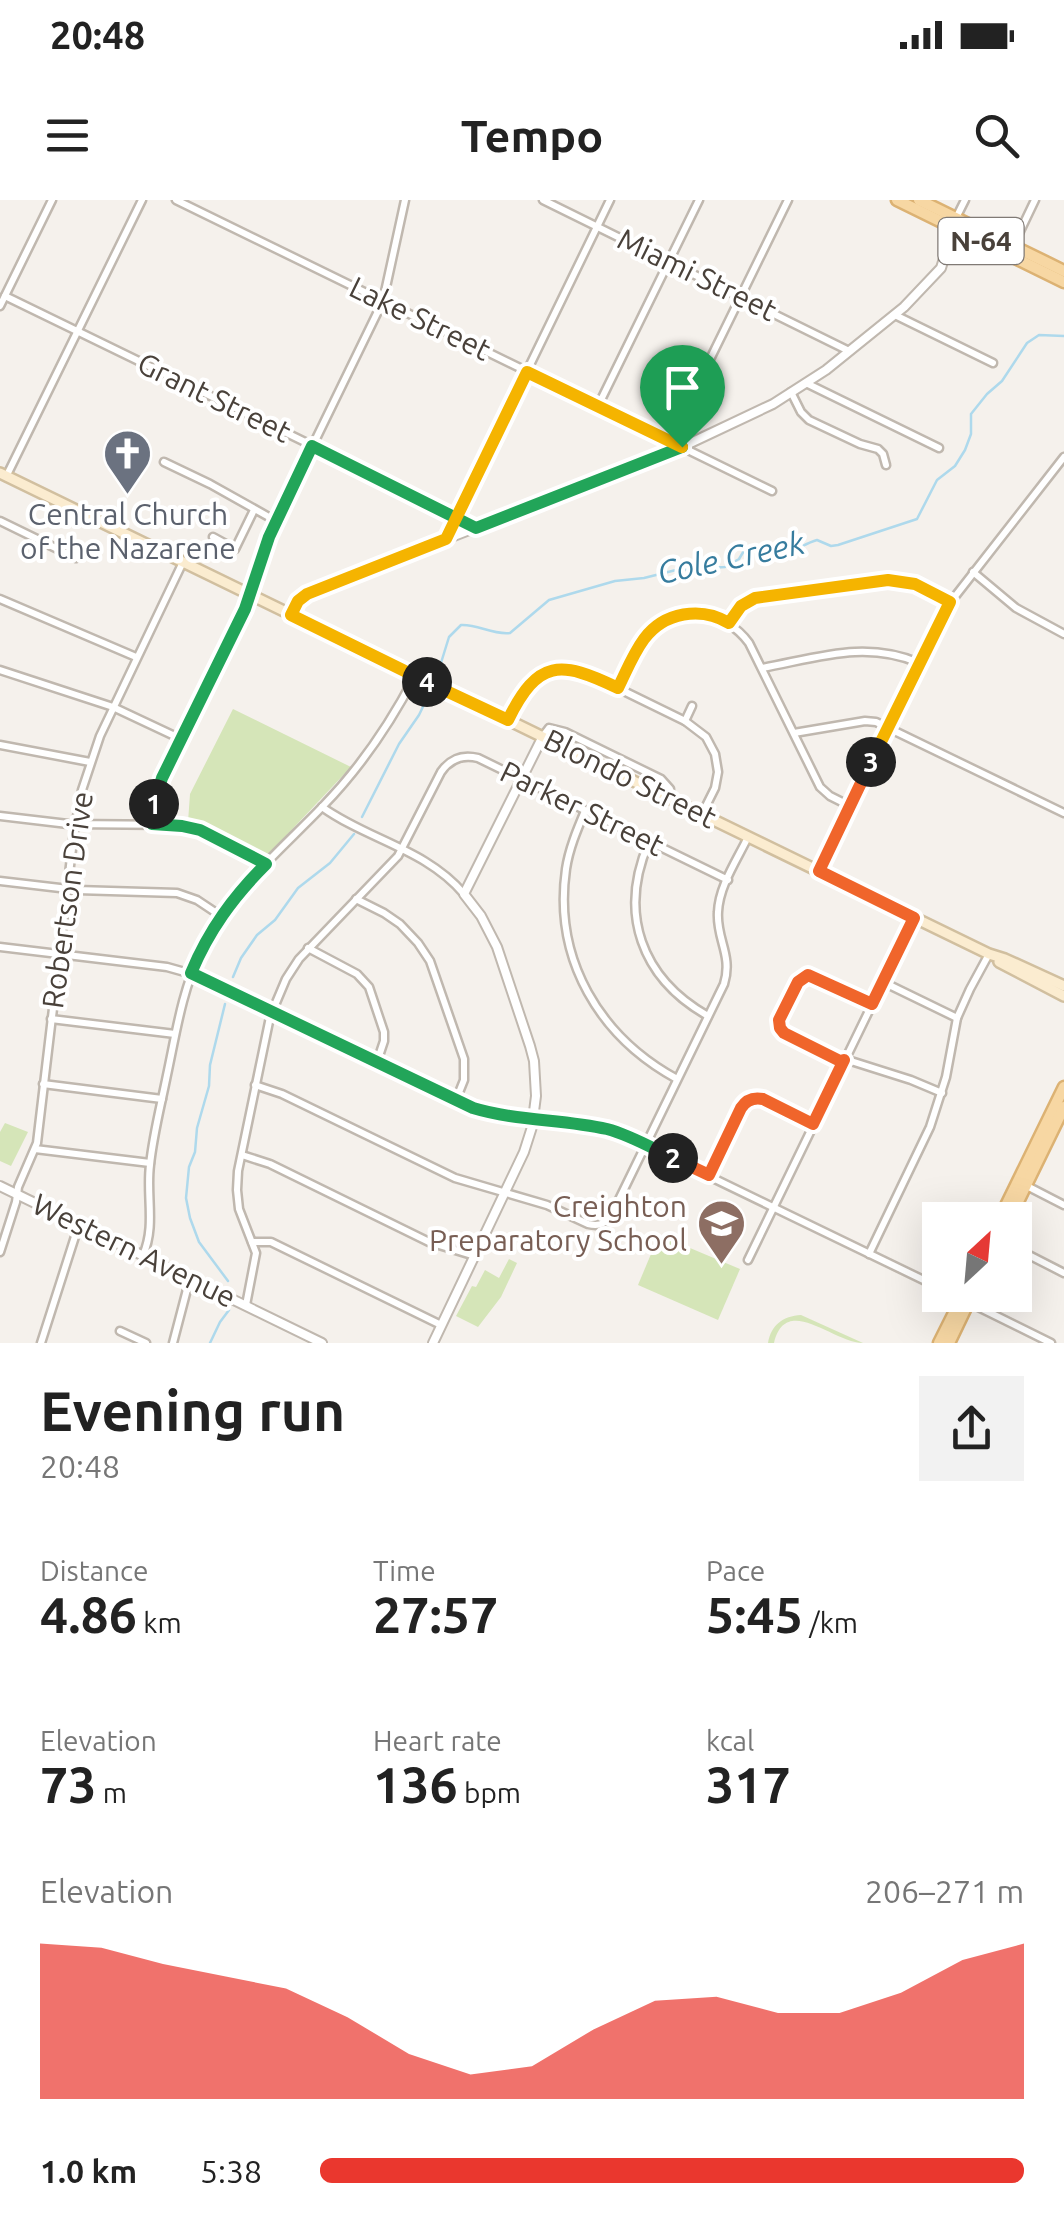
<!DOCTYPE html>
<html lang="en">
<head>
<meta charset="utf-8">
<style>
  body { margin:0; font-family:Ubuntu,sans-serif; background:#f2f2f2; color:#222; height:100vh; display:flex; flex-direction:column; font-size:38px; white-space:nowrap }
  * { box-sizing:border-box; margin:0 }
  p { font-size:32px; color:#767676 }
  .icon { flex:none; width:55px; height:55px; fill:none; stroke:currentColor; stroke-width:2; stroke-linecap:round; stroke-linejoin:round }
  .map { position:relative; height:1143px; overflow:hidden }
  .panel { display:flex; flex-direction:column; background:#fff; flex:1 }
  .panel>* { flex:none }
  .needle { width:65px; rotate:26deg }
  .tools { position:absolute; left:922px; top:1002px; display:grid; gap:20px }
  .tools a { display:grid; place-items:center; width:110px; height:110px; border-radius:0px; background:#fff; box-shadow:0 10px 40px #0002; font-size:50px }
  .pin { position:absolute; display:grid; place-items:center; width:85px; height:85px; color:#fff; margin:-102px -42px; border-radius:50% 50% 50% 0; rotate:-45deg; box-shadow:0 0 10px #0007 }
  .pin .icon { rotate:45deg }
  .km { position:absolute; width:50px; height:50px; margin:-25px; border-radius:50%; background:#222; color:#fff; font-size:28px; line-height:50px; text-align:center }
  .round { display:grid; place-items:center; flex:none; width:105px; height:105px; border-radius:0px; background:#f2f2f2 }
  .summary { display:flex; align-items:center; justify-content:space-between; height:170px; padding:0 40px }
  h1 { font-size:55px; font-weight:600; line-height:75px }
  .metrics { display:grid; grid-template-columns:repeat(3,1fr); gap:15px; height:170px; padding:10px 40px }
  .metrics div { display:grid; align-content:center }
  .metrics b { font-size:50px; font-weight:600 }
  .metrics small { font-size:28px; font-weight:400 }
  .metrics p { font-size:28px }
  .chart { height:280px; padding:20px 40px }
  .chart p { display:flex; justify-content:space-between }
  .chart svg { width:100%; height:180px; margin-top:10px; fill:#ea372e; opacity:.7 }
  ul { padding:0 40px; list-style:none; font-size:32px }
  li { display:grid; grid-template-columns:160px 120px 1fr; align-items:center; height:75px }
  li i { height:25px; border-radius:12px; background:#ea372e }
  .status { display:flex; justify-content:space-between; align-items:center; height:70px; padding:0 50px; background:#fff; direction:ltr }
  .status svg { height:28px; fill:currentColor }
  header { display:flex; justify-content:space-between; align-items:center; height:130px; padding:0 40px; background:#fff; font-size:45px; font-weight:600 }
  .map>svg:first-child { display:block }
  .park { fill:#d5e5b8 }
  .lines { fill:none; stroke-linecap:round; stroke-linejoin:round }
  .stream { stroke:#aed9ec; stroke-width:2.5 }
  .minor-casing { stroke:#c0b8af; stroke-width:11 }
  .tertiary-casing { stroke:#c0b8af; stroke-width:12 }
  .secondary-casing { stroke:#d1bf9f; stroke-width:14 }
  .primary-casing { stroke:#dcb273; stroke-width:15 }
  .minor { stroke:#fff; stroke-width:6 }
  .tertiary { stroke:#fff; stroke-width:8 }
  .secondary { stroke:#fbecd0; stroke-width:9 }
  .primary { stroke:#f7d7a3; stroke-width:10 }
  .split-1-casing { stroke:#fff; stroke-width:20 }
  .split-2-casing { stroke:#fff; stroke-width:20 }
  .split-3-casing { stroke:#fff; stroke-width:20 }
  .split-4-casing { stroke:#fff; stroke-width:20 }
  .split-5-casing { stroke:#fff; stroke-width:20 }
  .split-1 { stroke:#22a559; stroke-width:12 }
  .split-2 { stroke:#22a559; stroke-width:12 }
  .split-3 { stroke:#f0652b; stroke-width:12 }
  .split-4 { stroke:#f5b400; stroke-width:12 }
  .split-5 { stroke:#f5b400; stroke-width:12 }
  .labels { text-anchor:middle; stroke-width:8; stroke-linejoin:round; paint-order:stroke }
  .shield { fill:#fff; stroke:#807a75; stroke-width:2.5 }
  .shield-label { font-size:28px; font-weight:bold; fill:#49413a }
  .street-label { font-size:30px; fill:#49413a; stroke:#fff }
  .worship-label { font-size:30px; fill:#5b616d; stroke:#fff }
  .education-label { font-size:30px; fill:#785e54; stroke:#fff; text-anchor:end }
  .water-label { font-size:32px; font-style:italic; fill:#367c9e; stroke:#fff }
</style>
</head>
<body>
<div class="status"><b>20:48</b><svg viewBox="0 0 49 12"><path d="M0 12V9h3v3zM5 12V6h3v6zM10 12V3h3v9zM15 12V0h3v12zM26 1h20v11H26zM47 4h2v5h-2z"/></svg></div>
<header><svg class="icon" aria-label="menu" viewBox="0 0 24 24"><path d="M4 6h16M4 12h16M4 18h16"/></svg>Tempo<svg class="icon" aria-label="search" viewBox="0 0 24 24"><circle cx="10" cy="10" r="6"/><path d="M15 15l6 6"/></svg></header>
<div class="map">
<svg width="1064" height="1143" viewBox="0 0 1064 1143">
  <rect width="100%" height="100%" fill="#f5f1ec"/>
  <g class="park">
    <polygon points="233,509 351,567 265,658 208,628 188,622 190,594"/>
    <polygon points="5,923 28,932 11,966 0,961 0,932"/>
    <polygon points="659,1035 740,1069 718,1120 638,1085"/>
    <polygon points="509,1059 517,1063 501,1097 478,1127 456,1116 472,1086 476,1087 485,1070 499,1078"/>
    <path d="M801 1115 863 1143C833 1143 786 1093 774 1143H768C771 1125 783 1116 801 1115Z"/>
  </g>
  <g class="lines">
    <g class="stream">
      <path d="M436 479 449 437 461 425C478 424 492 435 510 433L549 400 615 381 644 378 676 370 725 367 739 359 745 349C758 351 771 357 786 353 797 350 806 343 817 340L831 346 838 345 917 319 937 280 955 266 965 250 971 234V214L987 194 1002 181 1027 143 1039 135 1064 136"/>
      <polyline points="362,617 399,544 419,515 433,486"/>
      <polyline points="233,777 241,758 257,735 275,720 298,688 330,663 354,634"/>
      <polyline points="225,804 210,865 209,886 197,928 195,952 189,967 186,998 190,1018 199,1042 228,1081"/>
      <polyline points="210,1143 220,1122 229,1110"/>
    </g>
    <defs>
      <g id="minor">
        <polyline points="176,0 772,291"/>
        <polyline points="543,0 849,151"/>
        <polyline points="956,18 965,0"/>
        <polyline points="1013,46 1035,0"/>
        <polyline points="5,96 457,316 476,328"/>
        <polyline points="0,106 52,0"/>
        <polyline points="895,115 993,163"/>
        <polyline points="806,183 939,248"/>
        <polyline points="791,192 801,212 809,220 860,244 878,249 883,254 886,265"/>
        <polyline points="598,206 699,0"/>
        <polyline points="670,241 788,0"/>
        <polyline points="164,262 210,284 276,321"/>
        <polyline points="6,277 142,0"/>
        <polyline points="0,321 76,358"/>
        <polyline points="213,337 235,349 254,310"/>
        <polyline points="446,338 610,0"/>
        <polyline points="973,372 1016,408 1064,434"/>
        <polyline points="0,399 136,457"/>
        <path d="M729 423 741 406 755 398 881 381C908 379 927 388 950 402"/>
        <path d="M762 468C817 458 865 440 919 463"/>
        <polyline points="0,470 113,507 181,539"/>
        <path d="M618 489C627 470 634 449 648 434 677 402 725 410 749 443L820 587 830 596 850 606"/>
        <polyline points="507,521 523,491 539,477 568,469 591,475 685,521 706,537 715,554 718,572 715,588 702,614"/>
        <polyline points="685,521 692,506"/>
        <polyline points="794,533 865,521 876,522 1064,613"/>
        <polyline points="543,536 549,528 565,532 661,579 670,589 669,598"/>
        <polyline points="0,545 90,562"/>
        <path d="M322 607C368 640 426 649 464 694"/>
        <path d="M585 611C577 630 569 649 566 669 553 760 600 837 677 879"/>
        <polyline points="0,616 68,624 182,625 208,634 266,664"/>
        <polyline points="152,624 155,599 161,578 246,405 276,321 383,101 405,0"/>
        <path d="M649 642C618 713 641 778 708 816"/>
        <polyline points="819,671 946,408 1064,257"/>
        <polyline points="0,681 77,690 177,693 197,700 221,716"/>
        <polyline points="356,699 384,713 400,724 418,743 430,761 464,859 464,880 456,900"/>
        <path d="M0 747 167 767 199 776 473 907C521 922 574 918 622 934L940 1088"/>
        <polyline points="308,748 357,774 369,787 384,832 384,841 377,862"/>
        <polyline points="883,782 957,818"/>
        <polyline points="872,804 808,775 798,782 779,820 780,828 784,833 840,861 851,861 911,880 942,893"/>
        <polyline points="51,819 175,834"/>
        <polyline points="43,884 162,899"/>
        <path d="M255 885 282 894 455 978 547 1005 588 1024C597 1026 603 1025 610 1018L724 784C733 755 716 739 718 712 719 686 737 660 748 637"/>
        <polyline points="35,949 150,963"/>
        <polyline points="242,955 270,964 429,1042 475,1056"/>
        <polyline points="709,975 741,908 751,899 763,899 813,924"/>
        <polyline points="1025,985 1064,1005"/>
        <polyline points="252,1042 271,1042 441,1125"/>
        <polyline points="1015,1048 1064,1073"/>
        <polyline points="0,1052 16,1002 18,987 37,943 74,632 82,590 100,536 183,362"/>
        <polyline points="869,1054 930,927 946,877 957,818 970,789 989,754"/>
        <path d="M143 1055C156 1026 146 996 150 965 153 935 161 905 167 875 176 833 182 791 201 751 228 693 280 651 323 606 361 567 390 524 415 476"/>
        <polyline points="748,1060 914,718"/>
        <polyline points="954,1095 1051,1143"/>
        <path d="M246 1105 256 1053 239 1009 237 990 238 971 270 817 286 779 299 759 398 656 441 572C450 559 462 554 478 558L728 680"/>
        <polyline points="120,1131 146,1143"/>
        <polyline points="41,1143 79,1024"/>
        <polyline points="173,1143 190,1078"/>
      </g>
      <g id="tertiary">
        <polyline points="291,415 298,401 313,391 682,247 773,204 826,170 904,107 941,68 955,23"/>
        <polyline points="0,986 322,1143"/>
        <polyline points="433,1143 524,952 532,927 536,896 534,861 530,846 497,747 481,716 464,694 543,536"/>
      </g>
      <g id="secondary">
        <polyline points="0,273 989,754 1005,759 1064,786"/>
        <polyline points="999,762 1064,796"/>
      </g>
      <g id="primary">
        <polyline points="897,0 1064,82"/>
        <polyline points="919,0 1064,71"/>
        <polyline points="999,1020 1064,887"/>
        <polyline points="1009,1020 1064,907"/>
        <polyline points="939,1143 963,1095"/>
        <polyline points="949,1143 972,1095"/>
      </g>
    </defs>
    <use href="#minor" class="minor-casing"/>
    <use href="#tertiary" class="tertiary-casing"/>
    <use href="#secondary" class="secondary-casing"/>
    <use href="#primary" class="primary-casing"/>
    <use href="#minor" class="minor"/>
    <use href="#tertiary" class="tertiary"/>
    <use href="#secondary" class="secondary"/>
    <use href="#primary" class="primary"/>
  </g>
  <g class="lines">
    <defs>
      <polyline id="split-1" points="154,604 162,578 245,409 269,337 312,246 476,328 682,247"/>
      <path id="split-2" d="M154 604 152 624 182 626 200 630 266 664C233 697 209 730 191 773L473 908C516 921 563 919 607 929 630 935 652 948 673 958"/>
      <path id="split-3" d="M673 958 709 975 741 908C746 900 753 897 763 899L813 924 844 860 840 861 784 833 780 828 779 820 798 782 808 775 872 804 914 718 819 671 871 562"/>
      <path id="split-4" d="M427 482 508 520C538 459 560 460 618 488 626 472 633 454 644 439 664 412 701 406 729 423L741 406 755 398 888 380 915 384 950 402 871 562"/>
      <polyline id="split-5" points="427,482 291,415 298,401 307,394 446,339 527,172 682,247"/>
    </defs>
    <use href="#split-1" class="split-1-casing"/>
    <use href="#split-2" class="split-2-casing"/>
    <use href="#split-3" class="split-3-casing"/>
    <use href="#split-4" class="split-4-casing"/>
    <use href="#split-5" class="split-5-casing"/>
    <use href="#split-1" class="split-1"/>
    <use href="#split-2" class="split-2"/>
    <use href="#split-3" class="split-3"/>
    <use href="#split-4" class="split-4"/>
    <use href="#split-5" class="split-5"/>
  </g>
  <defs>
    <symbol id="church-pin" viewBox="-11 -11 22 30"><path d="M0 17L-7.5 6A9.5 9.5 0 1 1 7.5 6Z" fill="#6b7280" stroke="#fff"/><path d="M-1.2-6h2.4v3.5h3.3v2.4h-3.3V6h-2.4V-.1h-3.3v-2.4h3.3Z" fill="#fff"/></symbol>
    <symbol id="school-pin" viewBox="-11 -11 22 30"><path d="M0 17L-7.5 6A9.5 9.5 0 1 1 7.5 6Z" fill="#8d6e63" stroke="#fff"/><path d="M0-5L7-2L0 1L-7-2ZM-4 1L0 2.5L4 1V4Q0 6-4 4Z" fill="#fff"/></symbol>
  </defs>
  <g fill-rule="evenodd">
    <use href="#church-pin" x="100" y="226" width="55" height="75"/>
    <use href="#school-pin" x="694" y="996" width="55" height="75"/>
  </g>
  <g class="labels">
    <rect class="shield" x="938.5" y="18" width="85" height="46" rx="8"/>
    <g class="shield-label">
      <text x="981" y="51">N-64</text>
    </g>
    <g class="street-label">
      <text transform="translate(697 75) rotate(26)" y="10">Miami Street</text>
      <text transform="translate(420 119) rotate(26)" y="10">Lake Street</text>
      <text transform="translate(214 198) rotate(26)" y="10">Grant Street</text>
      <text transform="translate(630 579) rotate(26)" y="10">Blondo Street</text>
      <text transform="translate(582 609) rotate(26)" y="10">Parker Street</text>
      <text transform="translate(68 700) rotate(-82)" y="10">Robertson Drive</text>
      <text transform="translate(134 1051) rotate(26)" y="10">Western Avenue</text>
    </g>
    <g class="worship-label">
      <text x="128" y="325">Central Church<tspan x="128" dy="34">of the Nazarene</tspan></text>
    </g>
    <g class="education-label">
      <text x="687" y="1017">Creighton<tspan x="687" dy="34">Preparatory School</tspan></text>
    </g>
    <g class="water-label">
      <text transform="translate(731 358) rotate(-12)" y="11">Cole Creek</text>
    </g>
  </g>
</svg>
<div class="tools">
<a><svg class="needle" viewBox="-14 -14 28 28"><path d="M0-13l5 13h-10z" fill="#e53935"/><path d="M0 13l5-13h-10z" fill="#767676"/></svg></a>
</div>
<div class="pin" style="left:682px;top:247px;background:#1e9e55"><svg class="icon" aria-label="arrive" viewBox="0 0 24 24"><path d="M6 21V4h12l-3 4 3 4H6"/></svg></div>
<b class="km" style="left:154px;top:604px">1</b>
<b class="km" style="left:673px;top:958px">2</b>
<b class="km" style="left:871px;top:562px">3</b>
<b class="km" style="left:427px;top:482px">4</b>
</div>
<section class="panel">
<div class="summary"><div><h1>Evening run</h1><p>20:48</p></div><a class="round"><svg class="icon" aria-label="share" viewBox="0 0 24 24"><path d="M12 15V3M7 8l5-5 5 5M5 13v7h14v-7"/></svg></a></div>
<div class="metrics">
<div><p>Distance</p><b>4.86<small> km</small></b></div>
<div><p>Time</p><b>27:57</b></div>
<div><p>Pace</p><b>5:45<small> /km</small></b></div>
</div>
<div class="metrics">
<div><p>Elevation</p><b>73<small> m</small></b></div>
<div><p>Heart rate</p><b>136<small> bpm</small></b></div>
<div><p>kcal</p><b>317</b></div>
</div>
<div class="chart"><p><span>Elevation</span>206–271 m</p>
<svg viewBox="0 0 160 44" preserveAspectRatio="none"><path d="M0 44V6L10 7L20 11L30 14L40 17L50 24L60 33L70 38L80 36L90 27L100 20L110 19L120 23L130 23L140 18L150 10L160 6V44z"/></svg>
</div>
<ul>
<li><b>1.0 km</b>5:38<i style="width:100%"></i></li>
</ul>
</section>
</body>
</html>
